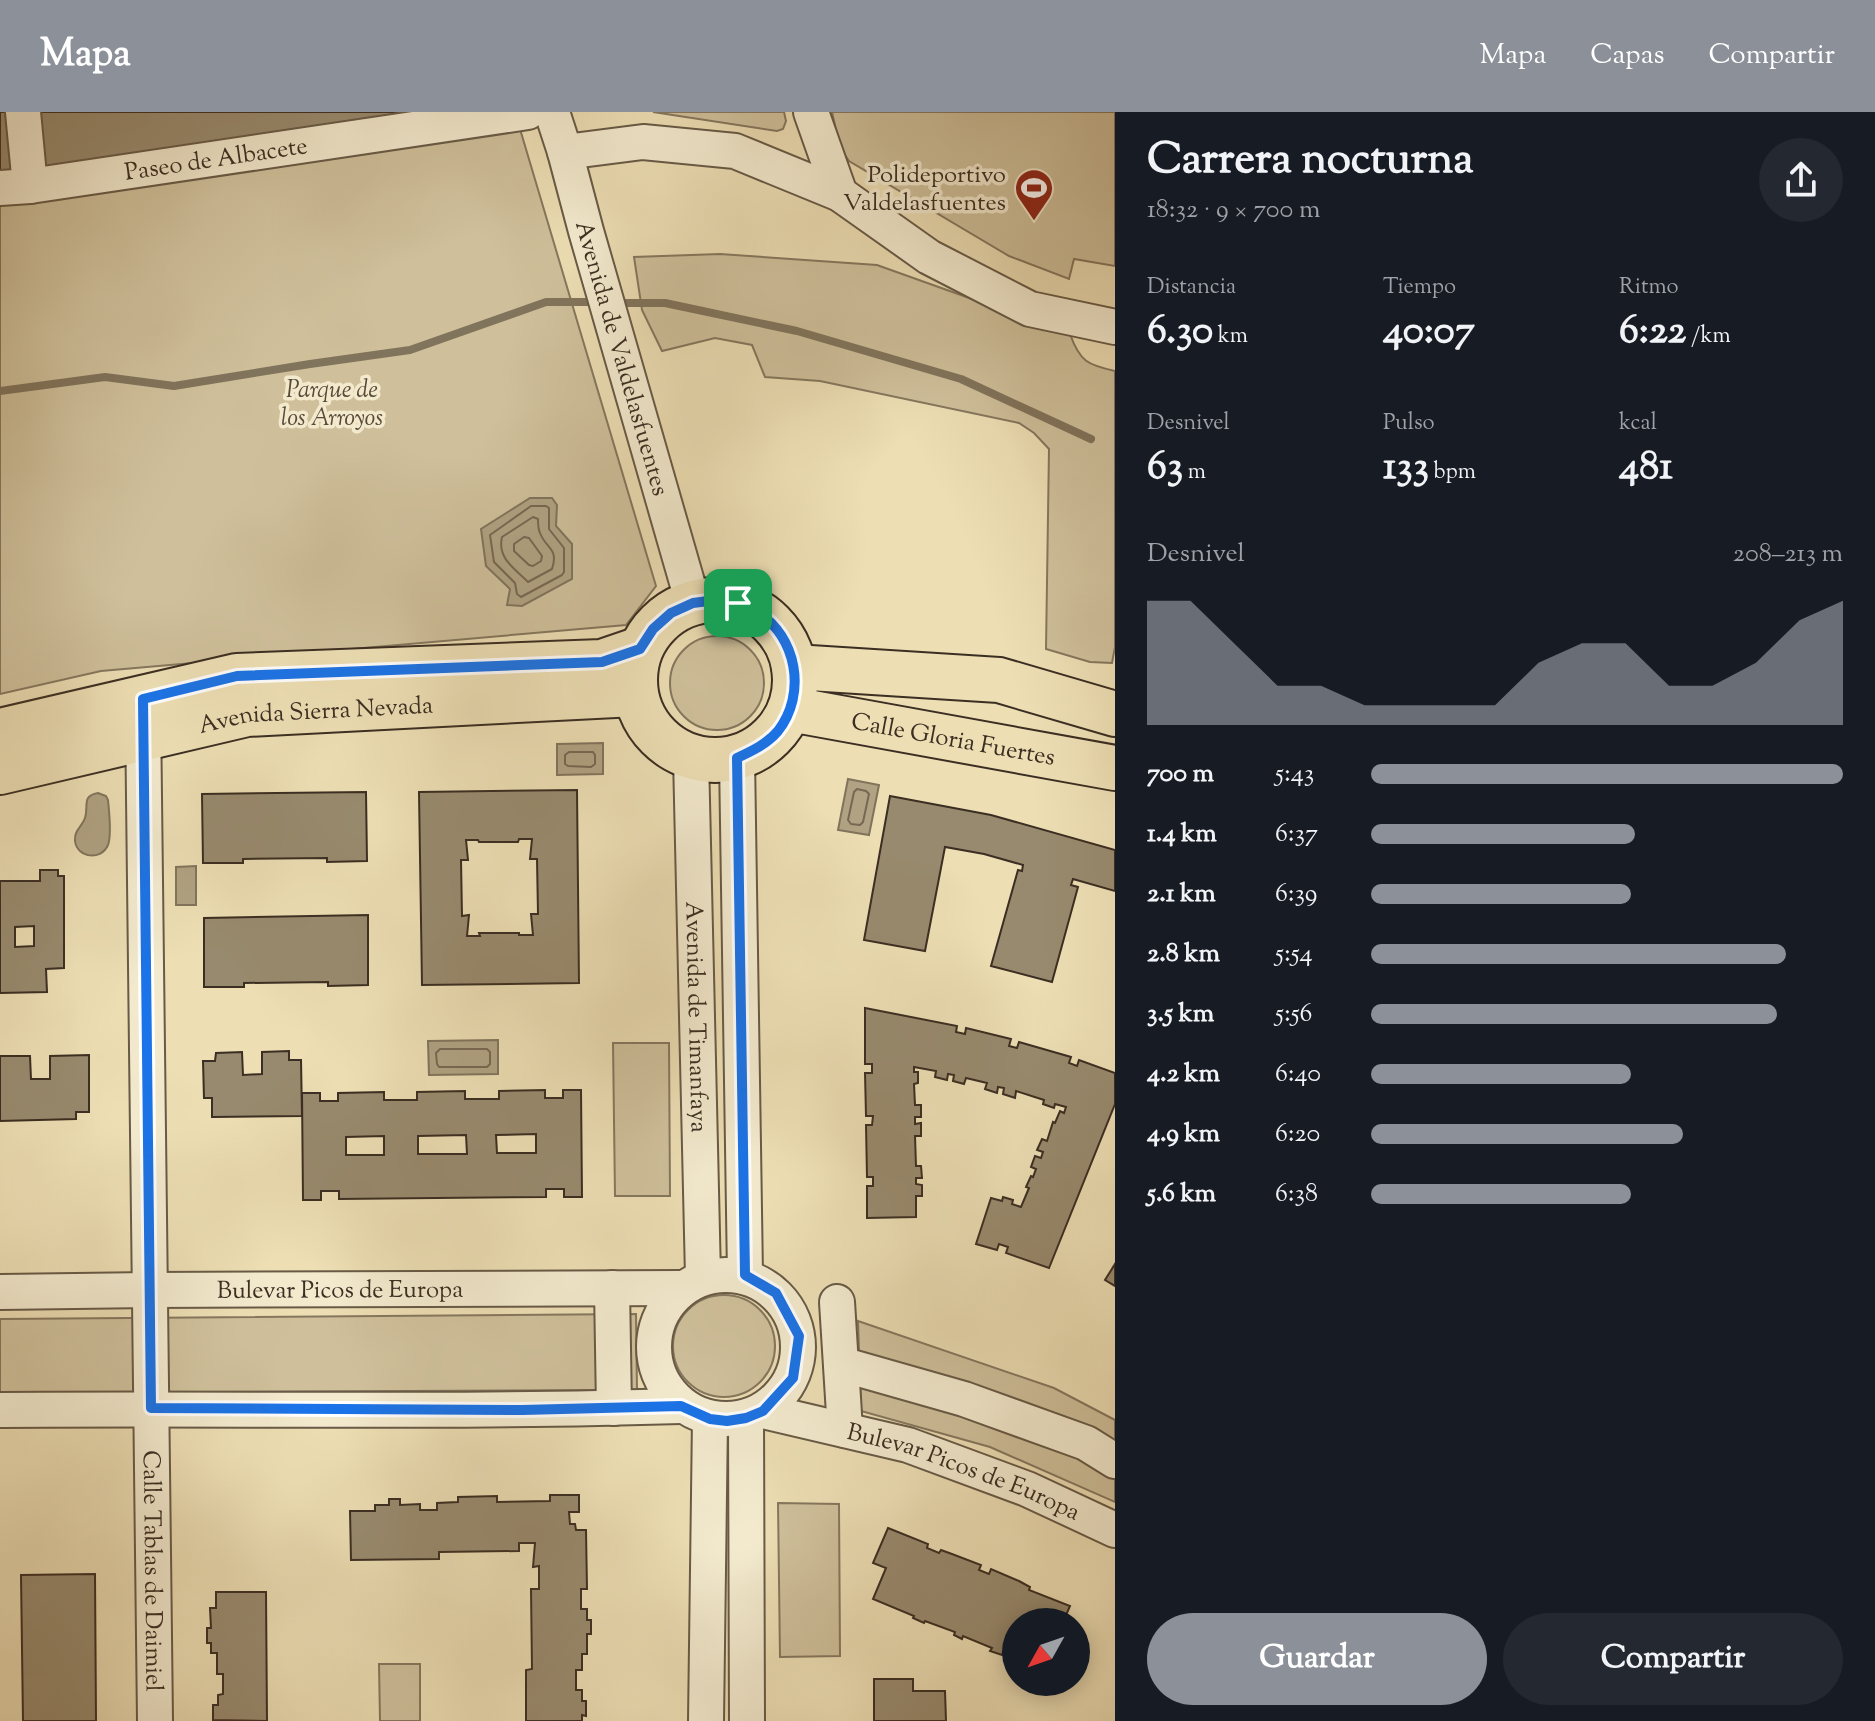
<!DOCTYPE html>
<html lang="es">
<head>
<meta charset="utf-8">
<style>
  body { margin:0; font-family:"Sorts Mill Goudy",serif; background:#242831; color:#f1f3f6; height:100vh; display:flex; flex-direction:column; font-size:30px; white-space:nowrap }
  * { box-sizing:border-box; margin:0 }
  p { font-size:26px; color:#9ea1a6 }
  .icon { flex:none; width:44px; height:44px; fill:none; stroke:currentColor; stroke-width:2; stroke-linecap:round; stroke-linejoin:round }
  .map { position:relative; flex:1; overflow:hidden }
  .drawer { display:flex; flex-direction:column; background:#171b24; width:760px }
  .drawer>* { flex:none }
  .needle { width:52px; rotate:230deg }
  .buttons { position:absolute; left:1002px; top:1496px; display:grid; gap:16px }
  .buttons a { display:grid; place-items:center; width:88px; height:88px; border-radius:50%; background:#171b24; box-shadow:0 4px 20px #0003; font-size:40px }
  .pin { position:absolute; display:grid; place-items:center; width:68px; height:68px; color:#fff; margin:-34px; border-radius:16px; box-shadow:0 4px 12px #0006 }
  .round { display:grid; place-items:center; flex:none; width:84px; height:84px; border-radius:42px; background:#242831 }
  .overview { display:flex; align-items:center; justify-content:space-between; height:136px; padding:0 32px }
  h1 { font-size:44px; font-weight:700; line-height:60px }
  .figures { display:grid; grid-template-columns:repeat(3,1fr); gap:12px; height:136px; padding:8px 32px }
  .figures div { display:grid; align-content:center }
  .figures b { font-size:40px; font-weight:700 }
  .figures small { font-size:22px; font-weight:400 }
  .figures p { font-size:22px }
  .chart { height:224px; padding:16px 32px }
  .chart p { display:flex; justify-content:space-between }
  .chart svg { width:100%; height:144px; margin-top:8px; fill:#8c9099; opacity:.7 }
  .cta { display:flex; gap:16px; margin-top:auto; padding:16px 32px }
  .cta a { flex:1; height:92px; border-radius:48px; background:#8c9099; color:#fff; font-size:32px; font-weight:700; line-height:92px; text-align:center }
  .cta a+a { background:#242831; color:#f1f3f6 }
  ul { padding:0 32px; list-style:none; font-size:26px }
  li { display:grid; grid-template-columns:128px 96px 1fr; align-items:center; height:60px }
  li i { height:20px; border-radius:10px; background:#8c9099 }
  header { display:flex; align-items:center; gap:48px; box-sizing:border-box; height:112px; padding:0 40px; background:#8c9099; color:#fff }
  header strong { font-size:38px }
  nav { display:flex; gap:44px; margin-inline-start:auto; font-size:28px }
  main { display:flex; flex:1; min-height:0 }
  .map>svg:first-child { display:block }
  .green { fill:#cfc09b; stroke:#85775e; stroke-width:2 }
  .water { fill:#b0a282; stroke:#81745c; stroke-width:2 }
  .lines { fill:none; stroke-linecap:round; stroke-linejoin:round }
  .shore { stroke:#766852; stroke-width:2 }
  .stream { stroke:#81745c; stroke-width:8 }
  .building { fill:#988a6e; stroke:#3b2e22; stroke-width:2; fill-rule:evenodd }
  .minor-casing { stroke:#685a46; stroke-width:38 }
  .major-casing { stroke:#3b2e22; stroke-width:48 }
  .minor { stroke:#f3eace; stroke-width:34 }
  .major { stroke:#eddeb4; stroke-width:44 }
  .route-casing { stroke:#fff; stroke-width:16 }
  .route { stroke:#1a73e8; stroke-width:10 }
  .labels { text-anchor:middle; stroke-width:7; stroke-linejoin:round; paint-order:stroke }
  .street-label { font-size:24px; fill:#3b2e22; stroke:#f3eace }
  .poi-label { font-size:24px; fill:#3b2e22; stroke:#f3eace; text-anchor:end }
  .park-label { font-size:24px; font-style:italic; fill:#594b3a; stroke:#f3eace }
</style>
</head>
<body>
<header>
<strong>Mapa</strong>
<nav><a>Mapa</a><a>Capas</a><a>Compartir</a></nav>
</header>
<main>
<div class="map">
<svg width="1115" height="1609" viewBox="0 0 1115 1609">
  <rect width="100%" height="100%" fill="#eddeb4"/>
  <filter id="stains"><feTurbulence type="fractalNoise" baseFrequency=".0025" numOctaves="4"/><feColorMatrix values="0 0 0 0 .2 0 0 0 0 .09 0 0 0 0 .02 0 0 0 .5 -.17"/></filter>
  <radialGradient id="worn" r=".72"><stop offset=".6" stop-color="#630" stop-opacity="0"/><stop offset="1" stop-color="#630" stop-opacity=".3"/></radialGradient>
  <g class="green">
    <polygon points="653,0 784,0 786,9 783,17 777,19"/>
    <polygon points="832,0 1115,0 1115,154 1074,147 1069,167 1009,144 849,49 840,36"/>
    <polygon points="520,17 656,474 626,513 101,559 0,582 0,85"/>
    <path d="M720 142 877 153 1070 222C1080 250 1088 253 1115 259V535L1112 551 1090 550 1046 537 1049 337 1034 321 1019 311 820 269 765 265 752 233 715 226 662 239 642 198 634 145Z"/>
    <circle cx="717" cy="571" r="47"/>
    <polygon points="613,931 669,931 670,1084 615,1084"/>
    <circle cx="724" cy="1234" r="51"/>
    <polygon points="636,1202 637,1278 0,1281 0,1207"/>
    <polygon points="858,1209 1054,1276 1115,1308 1115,1390 990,1335 861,1299"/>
    <polygon points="778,1391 839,1392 840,1544 780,1545"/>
    <polygon points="379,1552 420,1552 420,1609 380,1609"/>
  </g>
  <g class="water">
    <polygon points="530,386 552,386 557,393 556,414 572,432 572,467 522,494 507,493 510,477 486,454 481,417"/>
    <polygon points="603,631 603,662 557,663 557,632"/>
    <polygon points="848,667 879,673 869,723 838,718"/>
    <path d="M98 681 106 684 108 688C109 699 112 723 108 733 101 749 77 746 75 729 74 718 82 715 85 706 89 694 81 684 98 681Z"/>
    <polygon points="196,754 196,793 176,793 176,755"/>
    <polygon points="498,928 498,962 429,963 428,929"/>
  </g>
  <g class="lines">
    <g class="shore">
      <polygon points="531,394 546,394 549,396 549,417 564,436 564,460 562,463 521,485 517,482 515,471 494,450 490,423"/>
      <path d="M533 405 538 407C538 411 538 417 540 421 546 437 559 436 552 457L528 470C514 456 497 446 502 425Z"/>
      <polygon points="524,425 529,426 542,444 541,449 533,454 529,453 514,439 514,432"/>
      <polygon points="569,640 593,640 595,643 595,652 591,655 568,654 565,652 565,643"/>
      <polygon points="857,677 866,679 869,682 863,710 860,713 851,712 848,708 854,680"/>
      <polygon points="440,937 487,937 490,940 490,952 487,955 439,955 437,952 436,941"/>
    </g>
    <g class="stream">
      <polyline points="615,191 665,191 797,219 961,267 1091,327"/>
      <polyline points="0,279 105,265 174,274 310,252 410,238 546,190 597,190"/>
    </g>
  </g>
  <g class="building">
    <polygon points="0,0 12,0 17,63 0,64"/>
    <polygon points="32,0 454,0 41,60"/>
    <path d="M577 678 579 871 422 873 419 680ZM519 727H532L530 747H537L538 802H531L533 823H519V821H479L480 824H467L469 803 462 804 461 748H468L466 728H478L479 730H518Z"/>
    <polygon points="366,680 367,749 327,750 327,746 243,747 243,751 203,751 202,682"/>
    <polygon points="890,684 991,703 1115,738 1115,779 1073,767 1071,773 1078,775 1052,870 991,854 1018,758 1022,759 1023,753 984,742 945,735 925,839 864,828"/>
    <path d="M40 758H58V764H64V856L46 857 47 880 0 881V769H40ZM34 814V834L15 835V815Z"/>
    <polygon points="368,803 368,873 328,874 328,870 244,871 244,875 204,875 204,806"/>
    <polygon points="865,896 957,914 956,920 965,922 966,916 1011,927 1009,934 1017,936 1019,930 1071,945 1069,951 1077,954 1079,948 1115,961 1115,992 1049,1156 1006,1141 1008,1135 999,1132 997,1138 976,1132 991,1086 1002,1089 1003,1085 1013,1088 1012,1092 1021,1095 1029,1076 1026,1075 1031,1064 1033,1065 1036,1057 1031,1055 1035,1044 1041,1046 1043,1040 1037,1038 1042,1027 1047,1029 1053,1010 1055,1011 1060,999 1064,1001 1066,995 1055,992 1054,996 1043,992 1044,988 1016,979 1015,986 1003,982 1004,976 998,975 997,981 985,977 987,971 966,966 964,972 953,969 954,963 948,962 947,968 935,965 936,959 914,955 914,960 918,960 918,971 914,972 915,993 921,993 921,1005 915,1005 915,1012 921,1011 921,1024 915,1024 916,1054 921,1054 922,1066 916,1066 916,1072 922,1073 922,1084 916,1084 916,1105 867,1106 867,1074 873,1074 873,1065 867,1065 866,1013 872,1013 873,1004 866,1004 865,961 872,961 872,952 865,952"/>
    <polygon points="289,939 289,948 301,948 302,1004 212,1005 212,986 204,986 203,949 215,949 216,941 242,940 243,963 262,962 262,940"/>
    <polygon points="89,943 89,1000 76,1000 76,1007 0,1009 0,944 30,944 31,967 50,967 50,944"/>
    <path d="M545 978V986H563V978H581L582 1085H564V1077H546V1085L339 1087V1079H321V1088H303L302 981H320V989H338V981L384 980V988H417V980L465 979V987H499V979ZM536 1022V1041H497L496 1023ZM466 1023 467 1042H418V1024ZM384 1024V1043H346V1025Z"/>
    <polygon points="1115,1152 1115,1174 1105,1168"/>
    <polygon points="550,1383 579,1383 579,1400 569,1400 570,1412 575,1412 576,1418 586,1418 587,1477 581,1477 581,1497 587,1497 587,1508 591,1508 591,1522 587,1522 587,1542 582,1542 582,1558 576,1558 576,1578 582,1578 582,1589 586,1589 586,1604 582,1603 582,1609 526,1609 526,1558 532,1557 531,1477 539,1477 539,1454 533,1455 535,1431 519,1431 519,1439 439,1440 439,1447 351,1448 350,1399 375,1399 375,1393 389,1393 389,1387 400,1387 400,1393 420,1392 420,1398 437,1398 437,1391 458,1390 458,1385 497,1384 497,1390 550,1389"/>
    <polygon points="888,1416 928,1432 927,1436 939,1441 941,1438 952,1442 981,1453 979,1458 989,1462 991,1457 1019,1469 1030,1475 1029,1478 1070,1494 1063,1510 1016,1510 1016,1545 1003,1540 1002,1543 990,1539 992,1536 963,1524 962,1527 954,1523 955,1520 925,1509 924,1511 913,1506 914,1504 873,1487 886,1456 873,1451"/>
    <polygon points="95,1462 96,1609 23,1609 21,1463"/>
    <polygon points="216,1480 266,1480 267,1609 213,1608 213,1593 218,1593 218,1583 223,1582 223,1562 217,1562 217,1541 211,1541 211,1531 207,1531 207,1516 211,1516 210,1496 216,1496"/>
    <polygon points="874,1567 913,1567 913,1579 945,1579 946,1609 874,1609"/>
  </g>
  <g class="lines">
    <defs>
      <g id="minor">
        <polyline points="23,0 30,74"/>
        <path id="s1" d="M552 0 565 40 586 119 693 491"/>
        <polyline points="811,0 840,82"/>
        <polyline points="565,40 643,30 735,39 840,82 929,145 1030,197 1115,215"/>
        <path id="s2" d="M0 76 30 74 528 0"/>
        <path id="s3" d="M143 601 155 1609"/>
        <path id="s4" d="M691 645 703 1165"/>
        <polyline points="737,646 745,1163"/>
        <circle cx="726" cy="1235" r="72"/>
        <polyline points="612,1176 614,1296"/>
        <path id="s5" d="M0 1180 150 1178 681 1176"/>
        <polyline points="837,1190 845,1318"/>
        <polyline points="841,1252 964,1287 1086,1331 1115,1349"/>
        <path d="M0 1298C227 1296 454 1301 681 1294"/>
        <path id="s6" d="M763 1299 908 1333 1027 1377 1115 1418"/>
        <polyline points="746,1306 747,1609"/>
        <polyline points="706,1609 710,1307"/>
      </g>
      <g id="major">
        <circle cx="715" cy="568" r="80"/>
        <polyline points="794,555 999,568 1115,602"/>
        <path id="s7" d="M790 597 1115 656"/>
        <polyline points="0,619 237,564 602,550 640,537"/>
        <path id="s8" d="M0 660 247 602 635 582"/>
      </g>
    </defs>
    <use href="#minor" class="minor-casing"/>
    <use href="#major" class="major-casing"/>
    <use href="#minor" class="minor"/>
    <use href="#major" class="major"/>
  </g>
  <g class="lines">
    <defs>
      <path id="route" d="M716 488C730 490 743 493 757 500 797 524 807 582 778 619 767 632 752 639 737 646L745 1163 776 1181 799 1224 793 1266 763 1299 746 1306 727 1309 710 1307 681 1294 522 1298 151 1296 143 587 237 564 602 550 640 537 653 517 671 501 693 491Z"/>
    </defs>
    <use href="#route" class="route-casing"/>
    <use href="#route" class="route"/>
  </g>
  <defs>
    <symbol id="stadium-pin" viewBox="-11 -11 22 30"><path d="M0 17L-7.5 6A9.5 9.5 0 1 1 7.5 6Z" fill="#8f2418" stroke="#f3eace"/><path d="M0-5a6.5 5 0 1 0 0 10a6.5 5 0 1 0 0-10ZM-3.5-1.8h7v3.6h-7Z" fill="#fff"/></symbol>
  </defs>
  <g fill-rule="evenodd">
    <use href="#stadium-pin" x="1012" y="54" width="44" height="60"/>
  </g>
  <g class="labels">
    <g class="street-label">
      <text dy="8" stroke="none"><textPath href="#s2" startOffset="218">Paseo de Albacete</textPath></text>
      <text dy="8" stroke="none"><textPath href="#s1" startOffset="256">Avenida de Valdelasfuentes</textPath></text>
      <text dy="8" stroke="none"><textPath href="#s8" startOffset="322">Avenida Sierra Nevada</textPath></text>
      <text dy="8" stroke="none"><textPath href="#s7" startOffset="166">Calle Gloria Fuertes</textPath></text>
      <text dy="8" stroke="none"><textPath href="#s4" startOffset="260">Avenida de Timanfaya</textPath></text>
      <text dy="8" stroke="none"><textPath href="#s5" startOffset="340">Bulevar Picos de Europa</textPath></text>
      <text dy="8" stroke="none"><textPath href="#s6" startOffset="210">Bulevar Picos de Europa</textPath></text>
      <text dy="8" stroke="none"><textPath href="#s3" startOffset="858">Calle Tablas de Daimiel</textPath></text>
    </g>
    <g class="poi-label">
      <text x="1006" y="70">Polideportivo<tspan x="1006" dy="28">Valdelasfuentes</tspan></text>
    </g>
    <g class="park-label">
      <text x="332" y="285">Parque de<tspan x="332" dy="28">los Arroyos</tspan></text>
    </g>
  </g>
  <rect width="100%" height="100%" filter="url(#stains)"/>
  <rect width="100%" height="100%" fill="url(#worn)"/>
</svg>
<div class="buttons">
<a><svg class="needle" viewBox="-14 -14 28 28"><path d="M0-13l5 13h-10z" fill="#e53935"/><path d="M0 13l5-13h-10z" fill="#9ea1a6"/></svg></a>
</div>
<div class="pin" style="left:738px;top:491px;background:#1e9e55"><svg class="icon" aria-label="arrive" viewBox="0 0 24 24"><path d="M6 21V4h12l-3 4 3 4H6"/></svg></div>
</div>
<section class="drawer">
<div class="overview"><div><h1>Carrera nocturna</h1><p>18:32 · 9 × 700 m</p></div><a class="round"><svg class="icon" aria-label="share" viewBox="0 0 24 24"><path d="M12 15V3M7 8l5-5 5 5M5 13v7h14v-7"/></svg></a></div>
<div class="figures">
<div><p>Distancia</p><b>6.30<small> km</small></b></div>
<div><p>Tiempo</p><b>40:07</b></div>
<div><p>Ritmo</p><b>6:22<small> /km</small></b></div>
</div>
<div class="figures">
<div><p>Desnivel</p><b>63<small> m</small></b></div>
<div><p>Pulso</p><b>133<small> bpm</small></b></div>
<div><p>kcal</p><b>481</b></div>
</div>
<div class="chart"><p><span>Desnivel</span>208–213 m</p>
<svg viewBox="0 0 160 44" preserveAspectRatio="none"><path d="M0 44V6L10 6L20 19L30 32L40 32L50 38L60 38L70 38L80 38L90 25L100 19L110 19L120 32L130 32L140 25L150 12L160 6V44z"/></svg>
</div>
<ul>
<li><b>700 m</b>5:43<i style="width:100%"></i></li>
<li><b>1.4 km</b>6:37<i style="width:56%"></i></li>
<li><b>2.1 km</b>6:39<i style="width:55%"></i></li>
<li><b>2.8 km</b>5:54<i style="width:88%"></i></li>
<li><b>3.5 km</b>5:56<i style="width:86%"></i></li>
<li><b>4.2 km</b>6:40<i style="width:55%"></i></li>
<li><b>4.9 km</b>6:20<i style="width:66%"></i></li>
<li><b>5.6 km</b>6:38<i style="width:55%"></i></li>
</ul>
<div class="cta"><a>Guardar</a><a>Compartir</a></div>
</section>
</main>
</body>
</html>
